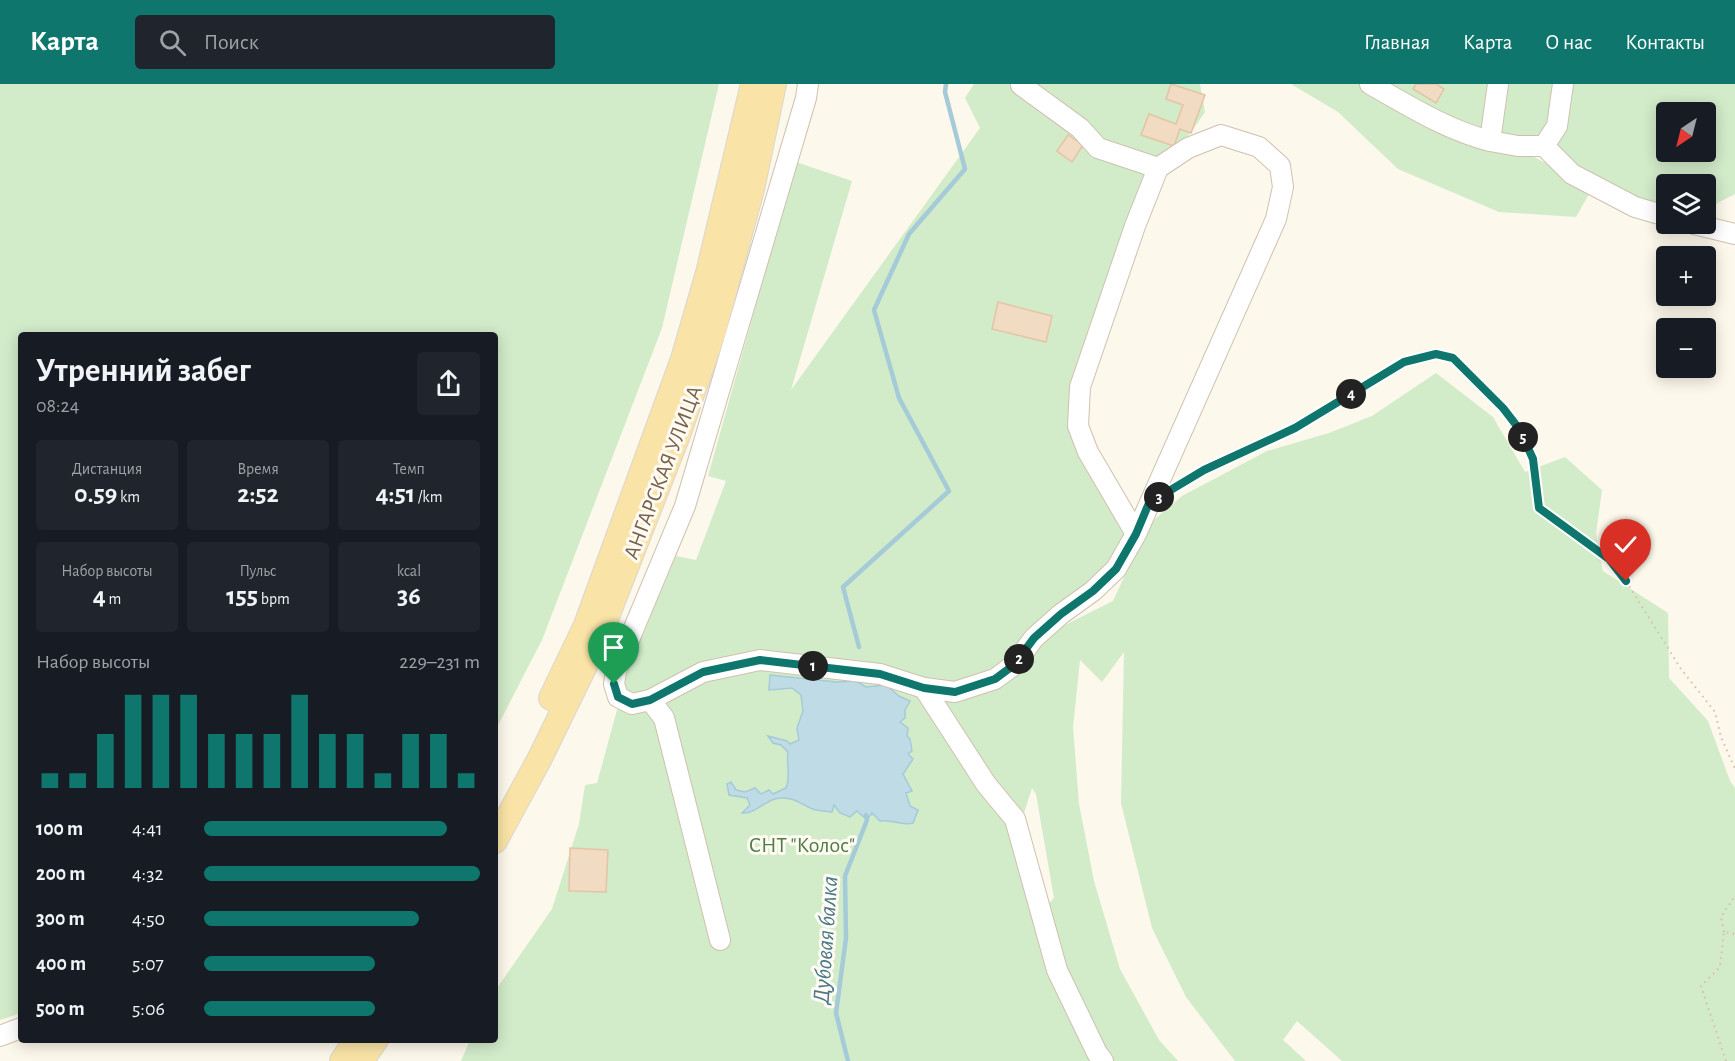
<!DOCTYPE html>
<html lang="ru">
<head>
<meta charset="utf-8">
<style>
  body { margin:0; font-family:"Alegreya Sans",sans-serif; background:#20242c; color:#f1f3f6; height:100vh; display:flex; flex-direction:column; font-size:22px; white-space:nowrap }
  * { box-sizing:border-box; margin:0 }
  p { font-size:20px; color:#9ea1a6 }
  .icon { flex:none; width:33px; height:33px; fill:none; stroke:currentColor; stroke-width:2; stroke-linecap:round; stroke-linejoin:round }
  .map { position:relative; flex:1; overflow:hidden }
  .drawer { position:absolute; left:18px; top:248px; width:480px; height:711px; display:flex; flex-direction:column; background:#171b24; border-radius:6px; box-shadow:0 3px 15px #0003 }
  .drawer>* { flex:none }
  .needle { width:39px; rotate:215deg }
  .buttons { position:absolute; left:1656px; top:18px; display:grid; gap:12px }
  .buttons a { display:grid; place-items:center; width:60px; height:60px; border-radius:6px; background:#171b24; box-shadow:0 3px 15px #0003; font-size:30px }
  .pin { position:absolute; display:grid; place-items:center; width:51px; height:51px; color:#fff; margin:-62px -26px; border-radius:50% 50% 50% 0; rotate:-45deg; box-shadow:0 0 6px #0007 }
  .pin .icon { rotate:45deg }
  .km { position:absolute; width:30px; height:30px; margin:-15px; border-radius:50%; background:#222; color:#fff; font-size:16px; line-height:30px; text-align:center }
  .round { display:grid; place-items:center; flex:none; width:63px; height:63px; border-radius:6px; background:#20242c }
  .summary { display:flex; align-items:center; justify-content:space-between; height:102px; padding:0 18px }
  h1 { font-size:33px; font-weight:700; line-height:45px }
  .figures { display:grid; grid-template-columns:repeat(3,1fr); gap:9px; height:102px; padding:6px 18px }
  .figures div { display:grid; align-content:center; border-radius:6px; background:#20242c; text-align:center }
  .figures b { font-size:26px; font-weight:700 }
  .figures small { font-size:16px; font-weight:400 }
  .figures p { font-size:16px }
  .chart { height:168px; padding:12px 18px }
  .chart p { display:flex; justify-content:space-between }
  .chart svg { width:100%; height:108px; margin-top:6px; stroke:#0f766e; stroke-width:6 }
  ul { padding:0 18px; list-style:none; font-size:20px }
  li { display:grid; grid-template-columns:96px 72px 1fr; align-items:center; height:45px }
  li i { height:15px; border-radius:8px; background:#0f766e }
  header { display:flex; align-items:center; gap:36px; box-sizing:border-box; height:84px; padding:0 30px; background:#0f766e; color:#fff }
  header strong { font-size:28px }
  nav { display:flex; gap:33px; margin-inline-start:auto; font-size:21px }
  .search { width:420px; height:54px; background:#20242c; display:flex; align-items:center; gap:15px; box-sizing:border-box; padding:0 21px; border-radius:6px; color:#9ea1a6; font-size:22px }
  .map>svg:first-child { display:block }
  .green { fill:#d2ebc9; fill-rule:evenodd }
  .water { fill:#bfdce6; stroke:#a5cad8; stroke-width:1.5 }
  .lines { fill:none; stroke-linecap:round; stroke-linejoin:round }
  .stream { stroke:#a5cad8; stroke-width:4.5 }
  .building { fill:#f1dbc3; stroke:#e4c4a4; stroke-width:1.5 }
  .minor-casing { stroke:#cfc1b0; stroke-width:22 }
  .major-casing { stroke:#dcd6d1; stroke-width:26 }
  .path { stroke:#d7bea5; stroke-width:2; stroke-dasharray:1.5 4.5; stroke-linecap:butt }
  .minor { stroke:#fff; stroke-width:20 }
  .major { stroke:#f9e3a6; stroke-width:24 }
  .route-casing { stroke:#fff; stroke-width:12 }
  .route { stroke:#0f766e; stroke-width:8 }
  .labels { text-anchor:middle; stroke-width:6; stroke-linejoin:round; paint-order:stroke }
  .street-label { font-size:22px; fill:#78624e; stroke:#fffbf2 }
  .park-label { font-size:22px; fill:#4f7d45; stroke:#fffbf2 }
  .water-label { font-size:24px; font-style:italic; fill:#47778b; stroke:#fffbf2 }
</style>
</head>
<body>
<header>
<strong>Карта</strong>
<div class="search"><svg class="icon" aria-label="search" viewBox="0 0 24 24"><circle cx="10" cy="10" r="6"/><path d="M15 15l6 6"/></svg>Поиск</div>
<nav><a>Главная</a><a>Карта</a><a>О нас</a><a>Контакты</a></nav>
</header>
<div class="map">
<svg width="1735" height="977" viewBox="0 0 1735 977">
  <rect width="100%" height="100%" fill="#fcf8eb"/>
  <g class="green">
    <polygon points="0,0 719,0 662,244 542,556 495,647 495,250 21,250 21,929 0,936"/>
    <polygon points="974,0 1200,0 1205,28 1170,78 1129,176 1087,306 1086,348 1133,435 1116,478 1053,532 1046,557 1055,546 1113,517 1148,441 1182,412 1267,367 1329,349 1372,332 1436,289 1493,333 1525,388 1565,373 1602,406 1596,450 1603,487 1668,529 1669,594 1708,637 1730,697 1735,704 1735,977 1342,977 1297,937 1283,956 1306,977 1235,977 1186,913 1152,844 1121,719 1124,568 1102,598 1080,576 1073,643 1079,720 1094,797 1120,885 1159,956 1178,977 1110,977 1059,881 1047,821 1054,814 1036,710 1032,704 1017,751 1034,838 1043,875 1074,933 1100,977 461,977 470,956 495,956 495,907 552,825 579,740 585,701 597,699 628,586 676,472 696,476 726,397 708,392 796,78 852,97 791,306 980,44 965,14"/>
    <path d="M1291 0H1735V110L1706 125V100H1666V121L1638 117 1573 85 1551 60 1533 51 1501 55 1564 89 1589 110 1576 133 1499 128 1398 85 1338 28ZM1666 28H1706V68H1666Z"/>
  </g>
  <path class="water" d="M770 591 837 598 856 597 866 603 886 601 899 612 910 617 905 626V634L900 638 908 644 907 652 910 655 912 667 908 670 913 675 903 690 912 707 906 709 910 722 918 726 913 739C900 742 894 735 880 737L872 729 867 736 857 727 850 733 840 729 834 721 832 728C825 727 818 727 813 725 802 721 794 713 781 714 766 714 757 730 742 729L750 721 747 714 729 711 727 700 731 698 736 706 745 708 755 704 761 710 769 706 773 710 786 704C791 692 786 680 788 668L781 661 773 659 768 652 787 657 790 660 799 656 797 644 803 627 801 611 792 604 769 606Z"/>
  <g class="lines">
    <g class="stream">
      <polyline points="859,563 843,503 949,407 899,314 874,226 909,150 965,85 945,8 946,0"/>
      <polyline points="848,977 836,929 846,854 845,792 867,736 866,731"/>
    </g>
  </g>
  <g class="building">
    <polygon points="1171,0 1205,11 1191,49 1180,45 1174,62 1141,51 1149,30 1176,40 1183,21 1166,15"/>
    <polygon points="1416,0 1436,0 1444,5 1436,19 1413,5"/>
    <polygon points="1068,51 1083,61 1072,78 1057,67"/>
    <polygon points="998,218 1052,232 1046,258 992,245"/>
    <polygon points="570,764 608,766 606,808 569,807"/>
  </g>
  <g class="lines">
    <defs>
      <g id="minor">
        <polyline points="808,0 806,14 685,422 616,587 614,600 618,613 632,620 650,616 703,588 760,576 880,590 924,604 955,608 995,595 1014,581 1034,554 1061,530 1093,507 1116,485 1136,450 1276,135 1283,103 1280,82 1259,63 1221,51 1188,64 1158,84 1135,142 1080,303 1078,342 1088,368 1136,450"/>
        <path d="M1370 0C1409 22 1447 46 1490 57"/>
        <polyline points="1498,0 1490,57 1518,62 1544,62"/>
        <polyline points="1563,0 1557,42 1544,62 1572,90 1635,123 1666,132"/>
        <polyline points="1021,1 1080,44 1098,64 1158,84"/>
        <polyline points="1694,140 1735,150"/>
        <polyline points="924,604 986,700 1015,735 1057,886 1097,969 1103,977"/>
        <polyline points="650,616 664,634 720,856"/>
        <polyline points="0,952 21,944"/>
      </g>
      <g id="major">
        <polyline points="551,614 586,541 683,275 708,189 753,0"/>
        <polyline points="495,757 540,674 599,553 678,351 713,249 752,105 774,0"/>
        <polyline points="342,977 356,956"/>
        <polyline points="361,977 376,956"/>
      </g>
    </defs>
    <use href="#minor" class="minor-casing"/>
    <use href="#major" class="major-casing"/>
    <g class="path">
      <polyline points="1175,403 1204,386 1295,344 1404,278 1436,270 1453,274 1503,324 1520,346 1533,375 1539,424 1609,475 1626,497 1681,585 1715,628 1721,653 1735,685"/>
      <polyline points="1724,848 1721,833 1735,812"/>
      <polyline points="1726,977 1701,902 1720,883 1724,848 1735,850"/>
    </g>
    <use href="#minor" class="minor"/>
    <use href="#major" class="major"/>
  </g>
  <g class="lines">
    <defs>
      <polyline id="route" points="614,600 618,613 632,620 650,616 703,588 760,576 880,590 924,604 955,608 995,595 1014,581 1034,554 1061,530 1093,507 1116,485 1136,450 1149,419 1204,386 1295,344 1404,278 1436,270 1453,274 1503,324 1520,346 1533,375 1539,424 1609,475 1626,497"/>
    </defs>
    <use href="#route" class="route-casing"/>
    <use href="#route" class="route"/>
  </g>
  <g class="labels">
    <g class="street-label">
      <text transform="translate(662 388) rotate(-69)" y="8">АНГАРСКАЯ УЛИЦА</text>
    </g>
    <g class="park-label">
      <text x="802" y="768">СНТ "Колос"</text>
    </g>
    <g class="water-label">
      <text transform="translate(825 856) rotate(-86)" y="8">Дубовая балка</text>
    </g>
  </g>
</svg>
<div class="buttons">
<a><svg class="needle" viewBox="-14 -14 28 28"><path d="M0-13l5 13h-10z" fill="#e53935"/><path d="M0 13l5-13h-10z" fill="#9ea1a6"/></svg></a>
<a><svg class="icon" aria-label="layers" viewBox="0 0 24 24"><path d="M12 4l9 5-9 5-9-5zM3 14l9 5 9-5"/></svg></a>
<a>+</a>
<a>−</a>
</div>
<div class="pin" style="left:614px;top:600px;background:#1e9e55"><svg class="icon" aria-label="arrive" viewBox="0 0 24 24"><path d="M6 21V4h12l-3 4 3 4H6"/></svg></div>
<div class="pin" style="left:1626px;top:497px;background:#d93025"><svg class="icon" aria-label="check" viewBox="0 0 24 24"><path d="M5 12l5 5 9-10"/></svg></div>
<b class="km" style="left:813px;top:582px">1</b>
<b class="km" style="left:1019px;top:575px">2</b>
<b class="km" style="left:1159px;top:413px">3</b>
<b class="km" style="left:1351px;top:310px">4</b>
<b class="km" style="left:1523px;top:353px">5</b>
<section class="drawer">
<div class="summary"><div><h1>Утренний забег</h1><p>08:24</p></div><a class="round"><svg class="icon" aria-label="share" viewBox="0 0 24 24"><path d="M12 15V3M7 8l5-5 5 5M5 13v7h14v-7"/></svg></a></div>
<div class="figures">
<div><p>Дистанция</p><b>0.59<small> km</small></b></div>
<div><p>Время</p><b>2:52</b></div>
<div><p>Темп</p><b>4:51<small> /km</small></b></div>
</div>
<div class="figures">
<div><p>Набор высоты</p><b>4<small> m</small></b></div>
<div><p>Пульс</p><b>155<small> bpm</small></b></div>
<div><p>kcal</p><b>36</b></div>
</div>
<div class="chart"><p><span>Набор высоты</span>229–231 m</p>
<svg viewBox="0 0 160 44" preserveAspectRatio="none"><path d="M5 44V38M15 44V38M25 44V22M35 44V6M45 44V6M55 44V6M65 44V22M75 44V22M85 44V22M95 44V6M105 44V22M115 44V22M125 44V38M135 44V22M145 44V22M155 44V38"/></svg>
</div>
<ul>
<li><b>100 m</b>4:41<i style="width:88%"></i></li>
<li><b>200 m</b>4:32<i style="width:100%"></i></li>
<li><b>300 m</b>4:50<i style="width:78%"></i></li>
<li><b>400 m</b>5:07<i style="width:62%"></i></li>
<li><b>500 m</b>5:06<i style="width:62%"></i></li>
</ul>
</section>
</div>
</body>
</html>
